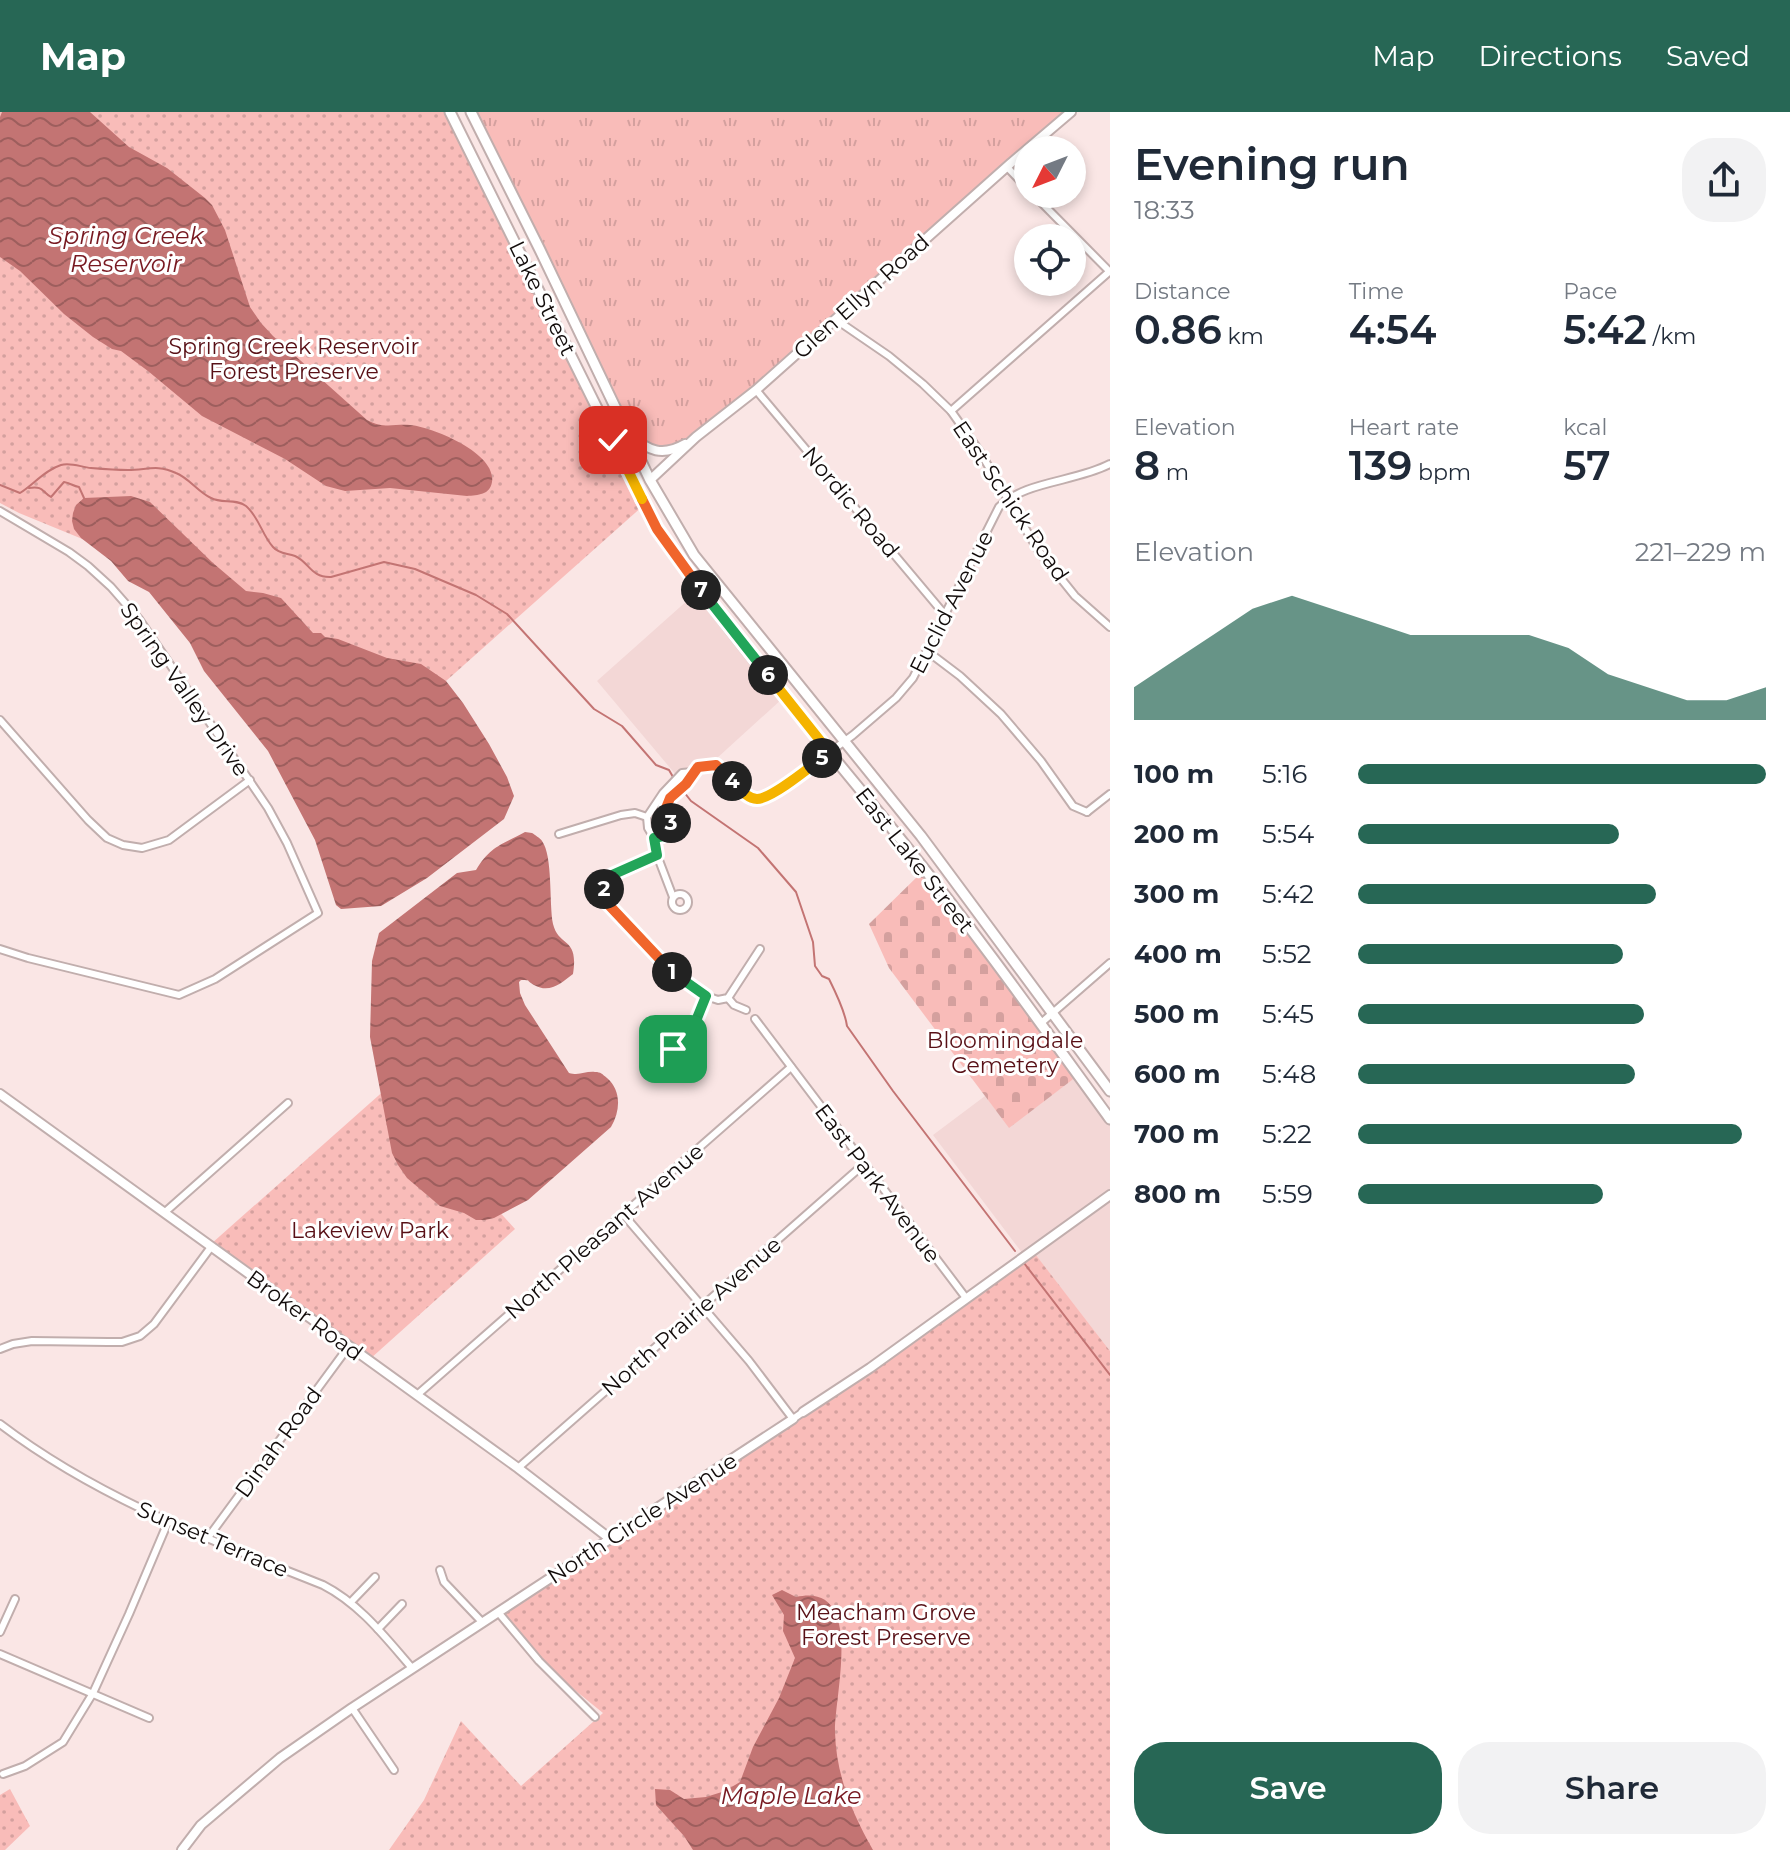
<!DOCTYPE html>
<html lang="en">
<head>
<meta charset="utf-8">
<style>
  body { margin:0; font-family:Montserrat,sans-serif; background:#f2f2f3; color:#1f2937; height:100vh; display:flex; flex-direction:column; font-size:30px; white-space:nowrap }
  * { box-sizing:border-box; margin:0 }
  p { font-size:26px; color:#747a83 }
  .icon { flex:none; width:44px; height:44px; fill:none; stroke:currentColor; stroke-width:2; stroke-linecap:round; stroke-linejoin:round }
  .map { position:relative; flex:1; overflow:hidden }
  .panel { display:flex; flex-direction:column; background:#fff; width:680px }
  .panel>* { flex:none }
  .needle { width:52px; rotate:228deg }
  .controls { position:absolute; left:1014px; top:24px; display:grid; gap:16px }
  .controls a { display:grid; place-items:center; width:72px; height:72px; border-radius:50%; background:#fff; box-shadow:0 4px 12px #0003; font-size:40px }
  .pin { position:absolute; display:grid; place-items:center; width:68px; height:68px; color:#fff; margin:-34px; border-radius:16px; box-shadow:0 4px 12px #0006 }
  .km { position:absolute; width:40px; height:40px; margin:-20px; border-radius:50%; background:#222; color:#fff; font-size:22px; line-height:40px; text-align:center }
  .round { display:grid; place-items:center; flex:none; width:84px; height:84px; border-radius:32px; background:#f2f2f3 }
  .summary { display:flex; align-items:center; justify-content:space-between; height:136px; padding:0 24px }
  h1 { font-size:44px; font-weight:600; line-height:60px }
  .metrics { display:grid; grid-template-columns:repeat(3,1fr); gap:12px; height:136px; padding:8px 24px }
  .metrics div { display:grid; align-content:center }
  .metrics b { font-size:40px; font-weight:600 }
  .metrics small { font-size:22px; font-weight:400 }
  .metrics p { font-size:22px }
  .chart { height:224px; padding:16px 24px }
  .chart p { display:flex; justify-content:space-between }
  .chart svg { width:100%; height:144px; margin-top:8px; fill:#276755; opacity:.7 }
  .cta { display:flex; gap:16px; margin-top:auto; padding:16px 24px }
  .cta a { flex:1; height:92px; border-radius:32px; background:#276755; color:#fff; font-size:32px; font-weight:600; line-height:92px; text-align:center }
  .cta a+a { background:#f2f2f3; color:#1f2937 }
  ul { padding:0 24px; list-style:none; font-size:26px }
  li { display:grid; grid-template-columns:128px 96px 1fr; align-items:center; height:60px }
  li i { height:20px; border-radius:10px; background:#276755 }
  header { display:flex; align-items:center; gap:48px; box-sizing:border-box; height:112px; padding:0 40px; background:#276755; color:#fff }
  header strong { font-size:38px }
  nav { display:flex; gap:44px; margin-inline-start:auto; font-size:28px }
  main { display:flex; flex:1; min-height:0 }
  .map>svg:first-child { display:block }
  .built { fill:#f3d7d6 }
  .grass { fill:url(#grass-tufts) }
  .cemetery { fill:url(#cemetery-stones) }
  .park { fill:url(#park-dots) }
  .water { fill:url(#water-waves) }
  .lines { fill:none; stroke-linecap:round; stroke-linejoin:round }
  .stream { stroke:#c37473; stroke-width:2 }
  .street-casing { stroke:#c1aead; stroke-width:10 }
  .secondary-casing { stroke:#c1aead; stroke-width:12 }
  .primary-casing { stroke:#c1aead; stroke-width:13 }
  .street { stroke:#fff; stroke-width:6 }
  .secondary { stroke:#fff; stroke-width:8 }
  .primary { stroke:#fff; stroke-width:9 }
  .split-1-casing { stroke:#fff; stroke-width:16 }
  .split-2-casing { stroke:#fff; stroke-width:16 }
  .split-3-casing { stroke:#fff; stroke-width:16 }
  .split-4-casing { stroke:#fff; stroke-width:16 }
  .split-5-casing { stroke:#fff; stroke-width:16 }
  .split-6-casing { stroke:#fff; stroke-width:16 }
  .split-7-casing { stroke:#fff; stroke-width:16 }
  .split-8-casing { stroke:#fff; stroke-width:16 }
  .split-9-casing { stroke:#fff; stroke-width:16 }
  .split-1 { stroke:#22a559; stroke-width:10 }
  .split-2 { stroke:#f0652b; stroke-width:10 }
  .split-3 { stroke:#22a559; stroke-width:10 }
  .split-4 { stroke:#f0652b; stroke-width:10 }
  .split-5 { stroke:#f5b400; stroke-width:10 }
  .split-6 { stroke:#f5b400; stroke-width:10 }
  .split-7 { stroke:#22a559; stroke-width:10 }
  .split-8 { stroke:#f0652b; stroke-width:10 }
  .split-9 { stroke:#f5b400; stroke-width:10 }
  .labels { text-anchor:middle; stroke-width:6; stroke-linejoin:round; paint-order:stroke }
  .street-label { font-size:22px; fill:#120c0b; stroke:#fff }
  .park-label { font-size:22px; fill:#581016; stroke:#fff }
  .water-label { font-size:24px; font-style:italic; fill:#781921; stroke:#fff }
</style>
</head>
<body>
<header>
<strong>Map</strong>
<nav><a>Map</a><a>Directions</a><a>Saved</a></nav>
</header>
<main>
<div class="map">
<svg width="1110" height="1738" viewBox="0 0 1110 1738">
  <defs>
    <pattern id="grass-tufts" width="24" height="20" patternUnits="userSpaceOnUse" patternTransform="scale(2)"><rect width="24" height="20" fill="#f9bcb9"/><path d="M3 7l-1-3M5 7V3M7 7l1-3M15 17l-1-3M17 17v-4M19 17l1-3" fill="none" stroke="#d4a09e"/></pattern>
    <pattern id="cemetery-stones" width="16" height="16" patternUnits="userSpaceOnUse" patternTransform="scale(2)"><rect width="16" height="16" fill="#f9bcb9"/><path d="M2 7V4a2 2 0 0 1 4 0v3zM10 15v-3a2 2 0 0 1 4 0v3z" fill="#d4a09e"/></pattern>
    <pattern id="park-dots" width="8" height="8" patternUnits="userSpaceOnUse" patternTransform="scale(2)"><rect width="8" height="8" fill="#f9bcb9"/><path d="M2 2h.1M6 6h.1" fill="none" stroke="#d4a09e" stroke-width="1.8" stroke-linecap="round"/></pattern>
    <pattern id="water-waves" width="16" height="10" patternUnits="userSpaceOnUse" patternTransform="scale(2)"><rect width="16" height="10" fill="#c37473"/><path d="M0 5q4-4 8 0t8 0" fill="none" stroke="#9d5e5d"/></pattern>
  </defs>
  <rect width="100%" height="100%" fill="#fae6e5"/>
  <g class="built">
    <polygon points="698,479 782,587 705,657 696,661 687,676 597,569"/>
    <polygon points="1076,965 1110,1012 1110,1080 1023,1142 933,1023 985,984 1009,1015"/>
    <polygon points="1110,1088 1110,1239 1034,1141"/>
  </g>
  <polygon class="grass" points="473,0 1064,0 754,275 694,323 669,336 658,336 645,331 630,318"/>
  <polygon class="cemetery" points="922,760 1076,965 1009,1016 889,856 869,812"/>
  <g class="park">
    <polygon points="0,0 449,0 644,393 446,569 372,546 19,401 0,391"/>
    <polygon points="387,976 515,1117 370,1247 211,1132"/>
    <polygon points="1032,1138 1110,1239 1110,1738 389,1738 424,1688 461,1609 521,1674 603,1601 539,1549 498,1500 870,1256"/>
    <polygon points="10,1677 30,1714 5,1738 0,1738 0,1683"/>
  </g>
  <g class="water">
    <path d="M2 0H90L129 35 167 56 205 86 212 93 225 118 250 195 261 211 273 224 367 308C384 317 392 312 410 313 432 315 497 341 492 370 490 383 478 383 467 384L390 376 345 379 326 374 285 347 202 304 148 259 121 239 112 237 93 225 64 202 20 159 0 145V5Z"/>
    <polygon points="131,384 150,390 213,451 246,479 263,481 281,486 313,521 321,521 325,525 338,527 387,546 421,552 446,569 463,591 489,632 507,665 514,684 504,707 427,766 381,794 341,797 336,793 315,728 268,639 204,559 190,531 149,480 128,469 111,449 81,426 74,417 72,409 73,401 76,393 84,386"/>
    <path d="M525 720 532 721C534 722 541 727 542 729 553 744 549 791 553 812 559 836 579 824 573 862 561 871 550 882 534 873 524 867 533 869 521 868L519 870 520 881 525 893 569 961C580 964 585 959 595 960 601 960 602 962 607 966 621 978 621 998 611 1015L528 1088 494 1106 485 1108H476L464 1101 440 1094 407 1066 398 1053 392 1041 370 925 372 849 379 821 457 761 476 758C490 734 503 732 525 720Z"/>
    <path d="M782 1478 796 1485C866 1469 834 1583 835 1620 836 1663 852 1701 873 1738H693L684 1724 656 1693 655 1677 670 1678 684 1687 706 1685 725 1679 740 1670 753 1635 779 1586 795 1546 783 1519 784 1503 772 1483Z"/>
  </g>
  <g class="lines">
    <g class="stream">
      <path d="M0 373 20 381C34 372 45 358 61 353 70 350 81 355 91 356 103 357 116 358 128 358 147 358 157 352 176 361 189 366 198 380 211 386 222 392 235 386 246 394 259 405 262 423 273 435 279 442 287 441 295 444 309 450 311 466 331 465L384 450 415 457 476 483 507 502 594 597 622 614 656 653 669 658 673 665"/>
      <path d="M29 376C44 374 41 379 51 385L64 370C70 371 73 374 79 375L84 386"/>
      <path d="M676 670 691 689 758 736 796 780 813 830 815 854 822 864 829 867C836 881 845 899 847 914L893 979 1015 1139"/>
      <polyline points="1024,1151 1110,1263"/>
    </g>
    <defs>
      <g id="street">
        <polyline points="1007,55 1028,77"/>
        <polyline points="1033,82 1110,160"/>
        <polyline points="835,207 889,244 923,272 951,299 980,340 1038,438 1075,484 1110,515"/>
        <polyline points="756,278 945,503"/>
        <polyline points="951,299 1110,159"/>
        <polyline points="0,399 69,440 88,454 111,475 139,507 268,696 287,731 318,801 215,867 179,883 28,846 0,837"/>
        <polyline points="927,539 960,564 1001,602 1041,649 1073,694 1087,700"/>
        <polyline points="0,608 88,708 107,726 123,733 142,736 169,728 250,668"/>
        <polyline points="1087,700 1110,682"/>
        <polyline points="559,722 621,703 635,701 647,705"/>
        <path d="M654 726 663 724 672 713 666 696C672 682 685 674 693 660"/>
        <polyline points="657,743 612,763 604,776 607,791 668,858 706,884 687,931 691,942 683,948 675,944 673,937 676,932 687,931"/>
        <circle cx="680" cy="790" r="8"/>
        <path d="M673 785 657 743 654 726 648 716 647 705 663 681 682 661 693 660 698 655 716 653 745 682 757 687 773 682 853 623 896 586 913 566 999 395C1024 369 1076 370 1110 352"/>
        <polyline points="706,884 718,888 728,886 760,837"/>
        <polyline points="728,886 734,893 746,898"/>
        <polyline points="755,907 966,1186"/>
        <polyline points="1040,912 1110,851"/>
        <polyline points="164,1101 288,991"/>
        <polyline points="623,1102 749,1249 793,1307 803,1300"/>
        <polyline points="0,1237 13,1232 32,1229 108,1230 122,1230 140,1224 154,1212 211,1135"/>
        <polyline points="417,1283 791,955"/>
        <path d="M0 1312C97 1386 210 1428 323 1473 360 1492 385 1525 412 1556"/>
        <polyline points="518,1356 864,1052"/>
        <polyline points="207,1427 349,1234"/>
        <polyline points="440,1458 444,1470 482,1510"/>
        <polyline points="351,1490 375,1465"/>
        <polyline points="498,1500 539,1549 595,1605"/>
        <polyline points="378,1517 402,1492"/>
        <polyline points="0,1520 15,1487"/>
        <polyline points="0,1542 149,1606"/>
        <polyline points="352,1596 394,1658"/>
        <polyline points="3,1662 25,1654 63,1630 93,1581 129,1502 168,1410"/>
      </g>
      <g id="secondary">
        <path d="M630 323C649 339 662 345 685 332"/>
        <polyline points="650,368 696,325 756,278 1011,51 1071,0"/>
        <polyline points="0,982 518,1356 609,1426"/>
        <polyline points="803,1300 870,1256 1110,1083"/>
        <polyline points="182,1738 201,1713 280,1646 352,1596 793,1307"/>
      </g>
      <g id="primary">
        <path d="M450 0 657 417C732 528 822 629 906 734 977 822 1043 915 1110 1007"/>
        <polyline points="471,0 540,138 650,368 694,443 921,724 1110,979"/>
      </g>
    </defs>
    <use href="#street" class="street-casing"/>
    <use href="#secondary" class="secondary-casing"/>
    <use href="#primary" class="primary-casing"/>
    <use href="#street" class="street"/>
    <use href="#secondary" class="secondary"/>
    <use href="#primary" class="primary"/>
  </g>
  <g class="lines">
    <defs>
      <polyline id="split-1" points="672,860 706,884 687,931 676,932 673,937"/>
      <polyline id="split-2" points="604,777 607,791 672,860"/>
      <polyline id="split-3" points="604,777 612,763 657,743 654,726 663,724 672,713 671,711"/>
      <polyline id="split-4" points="671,711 666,696 670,686 686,672 698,655 716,653 732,669"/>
      <path id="split-5" d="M732 669C738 675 747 687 757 687 771 687 809 656 822 646"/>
      <polyline id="split-6" points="768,563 830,641 822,646"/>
      <polyline id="split-7" points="701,478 768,563"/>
      <polyline id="split-8" points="642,387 657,417 701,478"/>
      <polyline id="split-9" points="613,328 642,387"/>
    </defs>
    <use href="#split-1" class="split-1-casing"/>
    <use href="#split-2" class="split-2-casing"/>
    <use href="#split-3" class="split-3-casing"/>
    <use href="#split-4" class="split-4-casing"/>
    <use href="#split-5" class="split-5-casing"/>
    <use href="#split-6" class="split-6-casing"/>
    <use href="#split-7" class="split-7-casing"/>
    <use href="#split-8" class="split-8-casing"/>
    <use href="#split-9" class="split-9-casing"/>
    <use href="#split-1" class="split-1"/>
    <use href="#split-2" class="split-2"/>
    <use href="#split-3" class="split-3"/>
    <use href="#split-4" class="split-4"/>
    <use href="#split-5" class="split-5"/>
    <use href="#split-6" class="split-6"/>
    <use href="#split-7" class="split-7"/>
    <use href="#split-8" class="split-8"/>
    <use href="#split-9" class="split-9"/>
  </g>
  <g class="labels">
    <g class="street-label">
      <text transform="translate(861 184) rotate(-42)" y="8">Glen Ellyn Road</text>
      <text transform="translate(543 186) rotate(64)" y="8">Lake Street</text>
      <text transform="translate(1011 389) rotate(56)" y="8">East Schick Road</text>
      <text transform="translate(851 390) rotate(50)" y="8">Nordic Road</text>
      <text transform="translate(951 490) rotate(-63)" y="8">Euclid Avenue</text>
      <text transform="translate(185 577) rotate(55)" y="8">Spring Valley Drive</text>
      <text transform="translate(915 748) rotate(52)" y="8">East Lake Street</text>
      <text transform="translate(878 1071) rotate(53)" y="8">East Park Avenue</text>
      <text transform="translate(604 1119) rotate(-41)" y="8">North Pleasant Avenue</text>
      <text transform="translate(305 1203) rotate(36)" y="8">Broker Road</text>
      <text transform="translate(691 1204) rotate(-41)" y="8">North Prairie Avenue</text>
      <text transform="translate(278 1330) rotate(-54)" y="8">Dinah Road</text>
      <text transform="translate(642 1406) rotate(-33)" y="8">North Circle Avenue</text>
      <text transform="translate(213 1427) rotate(23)" y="8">Sunset Terrace</text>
    </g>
    <g class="park-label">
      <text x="294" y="242">Spring Creek Reservoir<tspan x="294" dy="25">Forest Preserve</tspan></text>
      <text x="1005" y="936">Bloomingdale<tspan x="1005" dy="25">Cemetery</tspan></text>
      <text x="370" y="1126">Lakeview Park</text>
      <text x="886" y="1508">Meacham Grove<tspan x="886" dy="25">Forest Preserve</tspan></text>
    </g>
    <g class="water-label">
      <text x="126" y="132">Spring Creek<tspan x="126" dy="28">Reservoir</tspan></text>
      <text x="791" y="1692">Maple Lake</text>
    </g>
  </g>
</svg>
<div class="controls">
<a><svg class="needle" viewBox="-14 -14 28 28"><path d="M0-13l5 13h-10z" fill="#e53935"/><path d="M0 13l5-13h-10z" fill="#747a83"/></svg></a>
<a><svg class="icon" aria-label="locate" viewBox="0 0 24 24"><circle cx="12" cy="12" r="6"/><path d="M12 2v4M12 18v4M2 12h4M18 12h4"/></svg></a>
</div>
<div class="pin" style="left:673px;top:937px;background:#1e9e55"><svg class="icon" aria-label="arrive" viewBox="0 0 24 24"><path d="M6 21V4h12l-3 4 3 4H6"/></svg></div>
<div class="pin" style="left:613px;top:328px;background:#d93025"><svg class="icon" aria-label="check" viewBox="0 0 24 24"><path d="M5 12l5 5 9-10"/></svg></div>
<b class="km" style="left:672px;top:860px">1</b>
<b class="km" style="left:604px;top:777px">2</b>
<b class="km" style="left:671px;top:711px">3</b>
<b class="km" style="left:732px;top:669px">4</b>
<b class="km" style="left:822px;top:646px">5</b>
<b class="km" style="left:768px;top:563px">6</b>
<b class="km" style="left:701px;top:478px">7</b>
</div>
<section class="panel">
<div class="summary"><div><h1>Evening run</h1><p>18:33</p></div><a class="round"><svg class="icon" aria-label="share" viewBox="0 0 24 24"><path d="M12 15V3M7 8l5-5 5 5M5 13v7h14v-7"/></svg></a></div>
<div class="metrics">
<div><p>Distance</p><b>0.86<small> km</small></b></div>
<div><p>Time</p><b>4:54</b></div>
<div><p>Pace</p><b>5:42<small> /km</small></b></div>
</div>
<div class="metrics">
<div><p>Elevation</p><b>8<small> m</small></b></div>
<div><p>Heart rate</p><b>139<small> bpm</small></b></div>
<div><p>kcal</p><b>57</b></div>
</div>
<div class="chart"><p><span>Elevation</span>221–229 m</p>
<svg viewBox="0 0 160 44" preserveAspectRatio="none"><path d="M0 44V34L10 26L20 18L30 10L40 6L50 10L60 14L70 18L80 18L90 18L100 18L110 22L120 30L130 34L140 38L150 38L160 34V44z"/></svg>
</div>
<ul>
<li><b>100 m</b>5:16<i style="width:100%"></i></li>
<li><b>200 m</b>5:54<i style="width:64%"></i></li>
<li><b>300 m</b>5:42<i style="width:73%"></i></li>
<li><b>400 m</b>5:52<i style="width:65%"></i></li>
<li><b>500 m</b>5:45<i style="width:70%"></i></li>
<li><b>600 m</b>5:48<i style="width:68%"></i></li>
<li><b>700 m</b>5:22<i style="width:94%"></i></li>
<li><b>800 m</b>5:59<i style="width:60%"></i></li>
</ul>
<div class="cta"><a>Save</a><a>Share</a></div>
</section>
</main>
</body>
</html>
